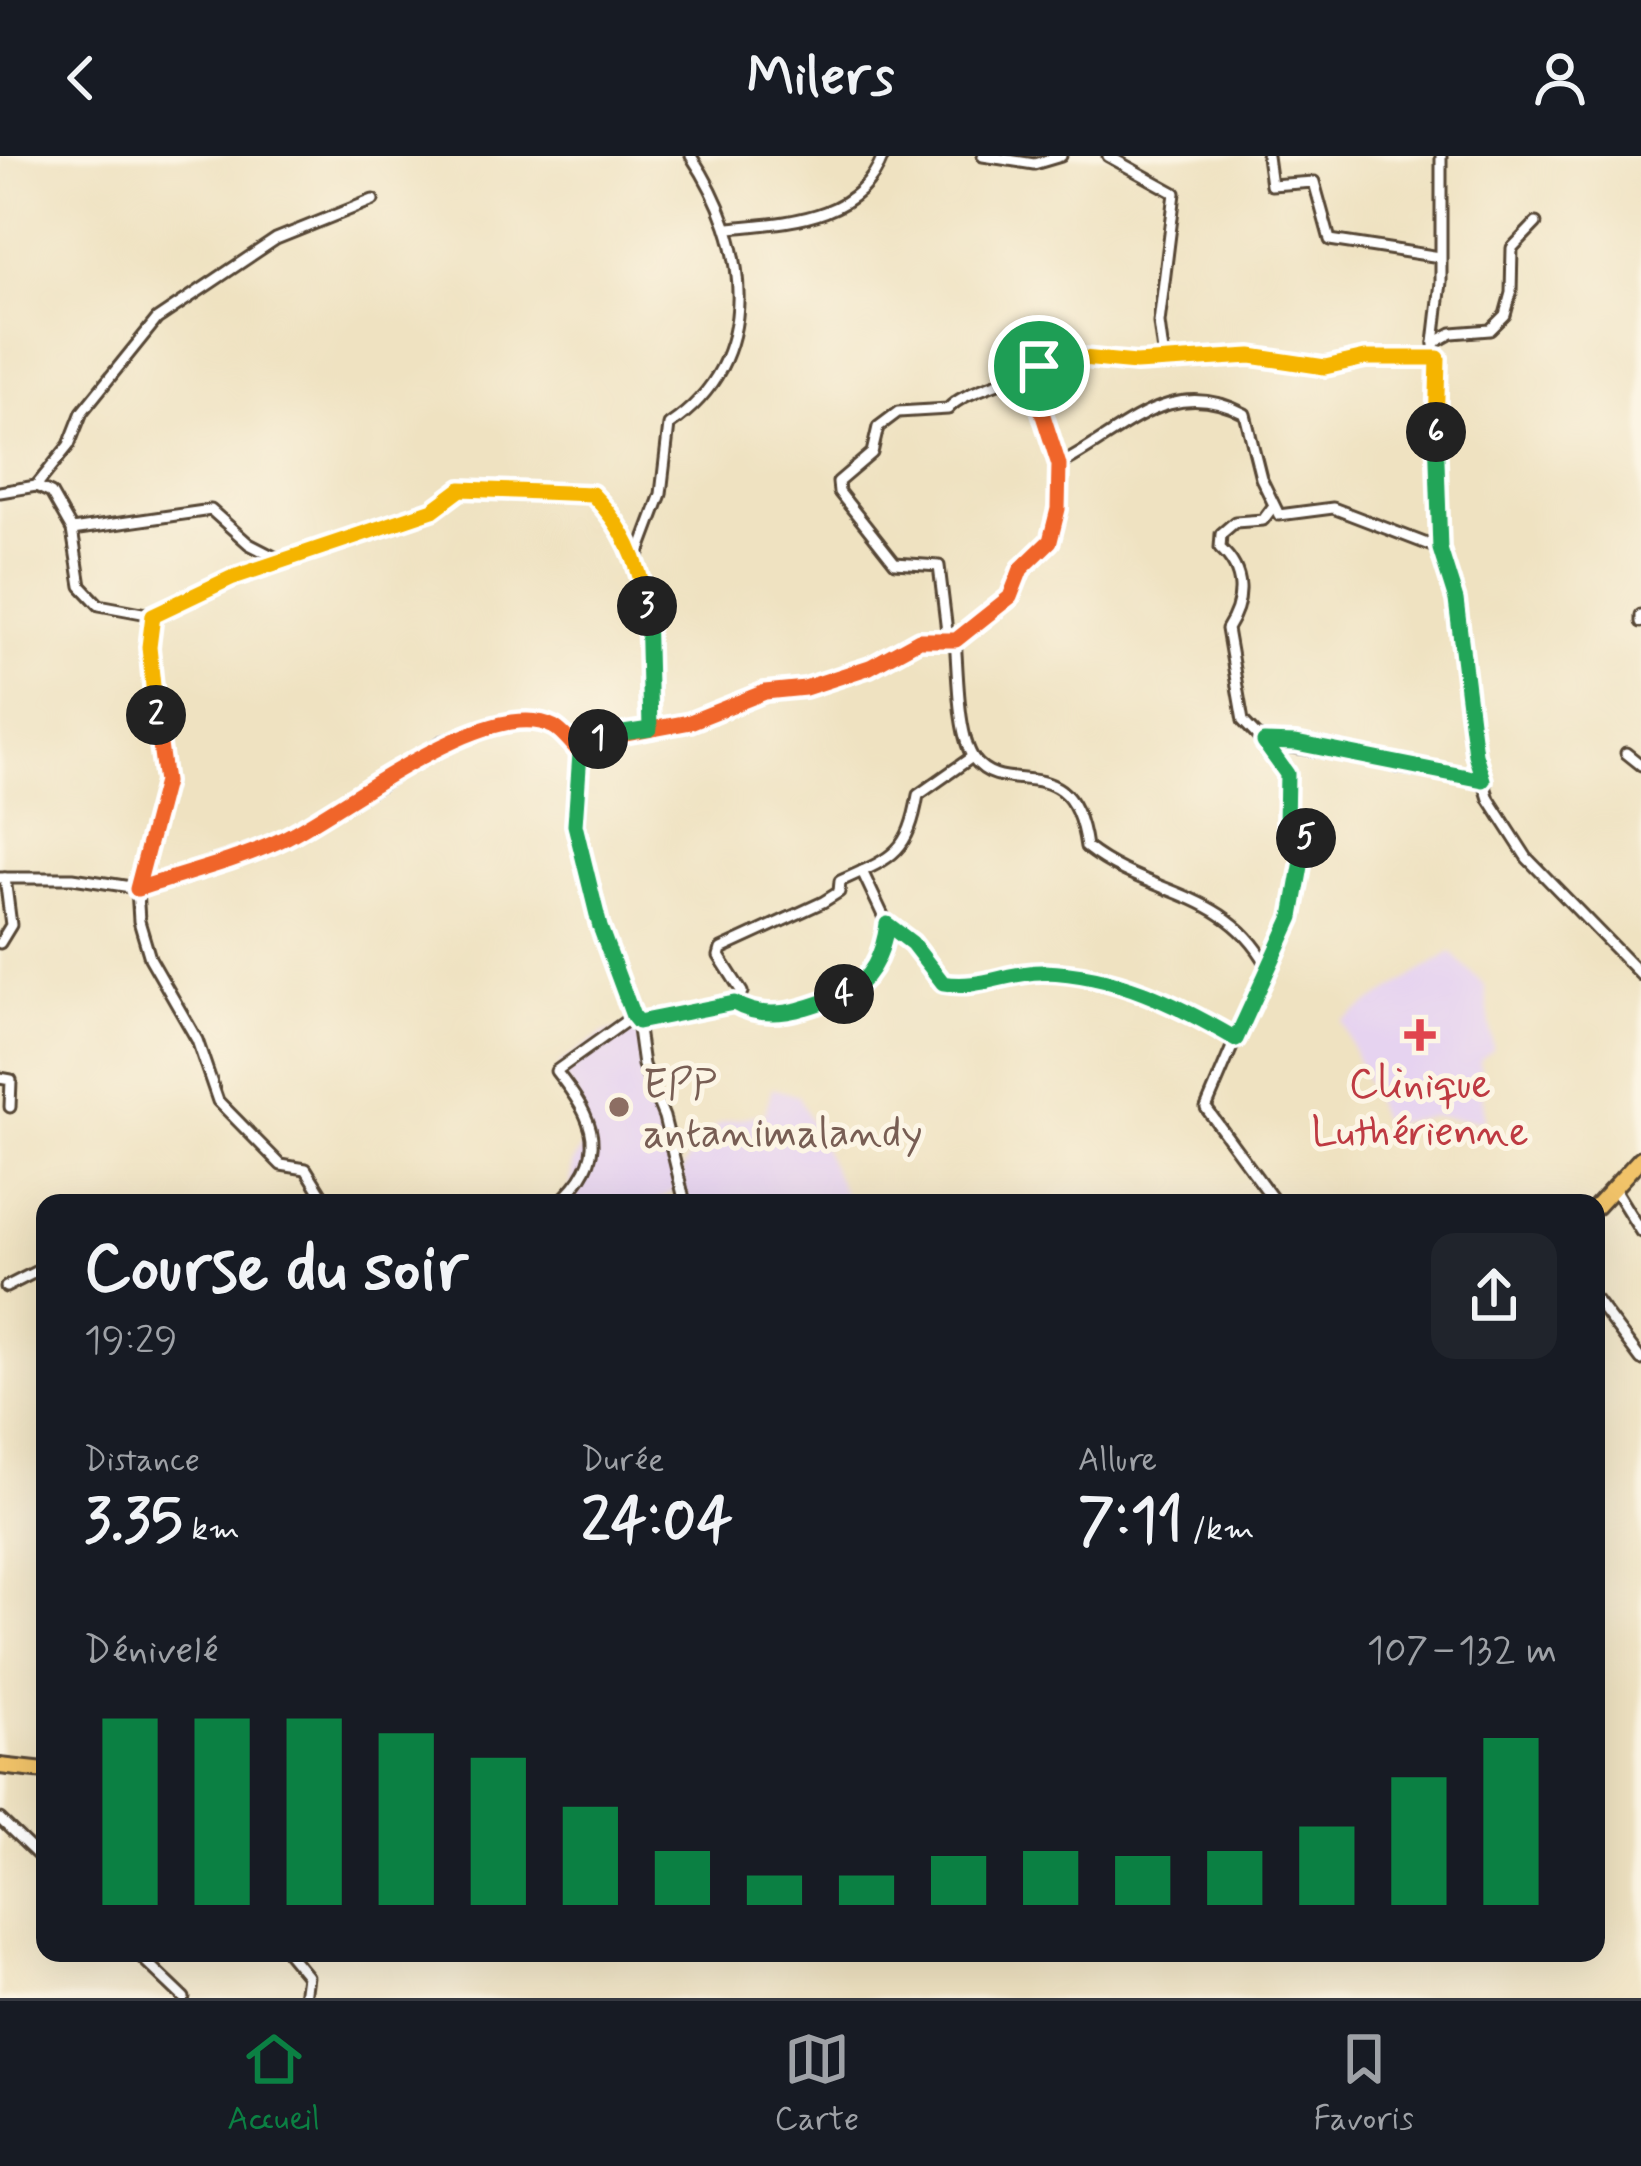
<!DOCTYPE html>
<html lang="fr">
<head>
<meta charset="utf-8">
<style>
  body { margin:0; font-family:Mynerve,sans-serif; background:#20242c; color:#f1f3f6; height:100vh; display:flex; flex-direction:column; font-size:45px; white-space:nowrap }
  * { box-sizing:border-box; margin:0 }
  p { font-size:39px; color:#9ea1a6 }
  .icon { flex:none; width:66px; height:66px; fill:none; stroke:currentColor; stroke-width:2; stroke-linecap:round; stroke-linejoin:round }
  .map { position:relative; flex:1; overflow:hidden }
  .side { position:absolute; left:36px; top:1038px; width:1569px; height:768px; display:flex; flex-direction:column; background:#171b24; border-radius:24px; box-shadow:0 12px 48px #0002 }
  .side>* { flex:none }
  .pin { position:absolute; display:grid; place-items:center; width:102px; height:102px; color:#fff; margin:-51px; border:6px solid #fff; border-radius:50%; box-shadow:0 3px 12px #0007 }
  .km { position:absolute; width:60px; height:60px; margin:-30px; border-radius:50%; background:#222; color:#fff; font-size:33px; line-height:60px; text-align:center }
  .round { display:grid; place-items:center; flex:none; width:126px; height:126px; border-radius:24px; background:#20242c }
  .head { display:flex; align-items:center; justify-content:space-between; height:204px; padding:0 48px }
  h1 { font-size:66px; font-weight:700; line-height:90px }
  .figures { display:grid; grid-template-columns:repeat(3,1fr); gap:18px; height:204px; padding:12px 48px }
  .figures div { display:grid; align-content:center }
  .figures b { font-size:60px; font-weight:700 }
  .figures small { font-size:33px; font-weight:400 }
  .figures p { font-size:33px }
  .chart { height:336px; padding:24px 48px }
  .chart p { display:flex; justify-content:space-between }
  .chart svg { width:100%; height:216px; margin-top:12px; stroke:#0b8043; stroke-width:6 }
  header { display:flex; justify-content:space-between; align-items:center; height:156px; padding:0 48px; background:#171b24; font-size:54px; font-weight:700 }
  .tab-bar { display:flex; justify-content:space-around; align-items:center; height:168px; border-top:3px solid #363941; background:#171b24; font-size:33px; color:#9ea1a6 }
  .tab-bar a { display:grid; justify-items:center; gap:6px }
  .tab-bar .on { color:#0b8043 }
  .map>svg:first-child { display:block }
  .built { fill:#e6d3f0 }
  .lines { fill:none; stroke-linecap:round; stroke-linejoin:round }
  .street-casing { stroke:#564636; stroke-width:15 }
  .primary-casing { stroke:#564636; stroke-width:20 }
  .street { stroke:#fff; stroke-width:9 }
  .primary { stroke:#f1c369; stroke-width:14 }
  .split-1-casing { stroke:#fff; stroke-width:24 }
  .split-2-casing { stroke:#fff; stroke-width:24 }
  .split-3-casing { stroke:#fff; stroke-width:24 }
  .split-4-casing { stroke:#fff; stroke-width:24 }
  .split-5-casing { stroke:#fff; stroke-width:24 }
  .split-6-casing { stroke:#fff; stroke-width:24 }
  .split-7-casing { stroke:#fff; stroke-width:24 }
  .split-1 { stroke:#f0652b; stroke-width:15 }
  .split-2 { stroke:#f0652b; stroke-width:15 }
  .split-3 { stroke:#f5b400; stroke-width:15 }
  .split-4 { stroke:#22a559; stroke-width:15 }
  .split-5 { stroke:#22a559; stroke-width:15 }
  .split-6 { stroke:#22a559; stroke-width:15 }
  .split-7 { stroke:#f5b400; stroke-width:15 }
  .health-dot { fill:#e0444e; stroke:#fcf5e5; stroke-width:4.5 }
  .education-dot { fill:#8d6e63; stroke:#fcf5e5; stroke-width:4.5 }
  .labels { text-anchor:middle; stroke-width:10; stroke-linejoin:round; paint-order:stroke }
  .health-label { font-size:42px; fill:#be3a42; stroke:#fcf5e5 }
  .education-label { font-size:42px; fill:#785e54; stroke:#fcf5e5; text-anchor:start }
</style>
</head>
<body>
<header><svg class="icon" aria-label="back" viewBox="0 0 24 24"><path d="M15 5l-7 7 7 7"/></svg>Milers<svg class="icon" aria-label="person" viewBox="0 0 24 24"><circle cx="12" cy="8" r="4"/><path d="M4 21q1-7 8-7t8 7"/></svg></header>
<div class="map">
<svg width="1641" height="1842" viewBox="0 0 1641 1842">
  <rect width="100%" height="100%" fill="#fcf5e5"/>
  <filter id="ink" filterUnits="userSpaceOnUse"><feTurbulence type="fractalNoise" baseFrequency=".00833" numOctaves="2"/><feDisplacementMap in="SourceGraphic" scale="24" xChannelSelector="R" yChannelSelector="G"/><feConvolveMatrix kernelMatrix="1 2 1 2 8 2 1 2 1" color-interpolation-filters="sRGB"/></filter>
  <filter id="wash" filterUnits="userSpaceOnUse"><feTurbulence type="fractalNoise" baseFrequency=".004" numOctaves="4" result="noise"/><feDisplacementMap in="SourceGraphic" scale="48" xChannelSelector="R" yChannelSelector="G"/><feGaussianBlur stdDeviation="2.7" result="paint"/><feColorMatrix in="noise" values="0 0 0 0 0 0 0 0 0 0 0 0 0 0 0 0 0 1.4 0 .05"/><feComposite in="paint" operator="in"/></filter>
  <g filter="url(#wash)">
    <rect width="100%" height="100%" fill="#efe2c1"/>
    <g class="built">
      <polygon points="1451,796 1485,830 1493,893 1480,904 1484,965 1432,960 1383,969 1342,865"/>
      <polygon points="637,866 643,909 682,1029 654,1047 569,1047 572,1009 587,980 576,941 558,909 603,878"/>
      <polygon points="772,932 798,940 849,1047 687,1047 682,1016 698,982 722,966 765,957"/>
    </g>
  </g>
  <g filter="url(#ink)">
    <g class="lines">
      <defs>
        <g id="street">
          <polyline points="983,0 1034,8 1061,0"/>
          <polyline points="1108,0 1175,37 1159,167 1164,204"/>
          <polyline points="1267,0 1271,29 1314,26 1330,84 1440,101"/>
          <polyline points="1441,0 1441,126 1434,187 1440,393 1456,444 1475,598 1489,643 1527,702 1641,819"/>
          <path d="M730 72C790 66 859 64 883 0"/>
          <polyline points="1434,187 1452,177 1490,174 1505,159 1511,137 1512,92 1536,67"/>
          <path d="M1039 210 1038 244 1059 309 1058 353 1050 385 1021 413 1010 441 955 484C958 513 957 579 974 603 1006 646 1072 588 1086 691 1148 740 1225 733 1267 809L1206 952 1276 1047"/>
          <path d="M1059 309C1124 276 1169 218 1245 258L1261 322 1279 359 1333 352 1440 393"/>
          <polyline points="36,330 69,289 82,256 157,163 276,83 373,44"/>
          <path d="M0 336 36 330 51 337 72 374 81 430 99 449 153 459 231 422 433 354 461 333 592 338C656 404 648 487 650 573"/>
          <path d="M1272 352 1263 364 1235 366 1221 378 1220 392C1246 415 1245 445 1227 473L1243 565 1264 587 1391 605 1398 611 1483 624"/>
          <polyline points="72,374 211,354 249,388 282,405"/>
          <path d="M637 402 661 338 669 269C766 204 749 86 691 0"/>
          <polyline points="153,459 149,491 165,626 137,732 139,765 150,802 197,884 218,945 281,1009 306,1013 327,1047"/>
          <polyline points="1641,459 1641,466"/>
          <path d="M948 484 939 410 895 407 839 336 838 326 872 297 878 271 898 256 948 253C965 232 1022 226 1051 199L1136 207 1251 200 1325 211 1365 201 1438 202"/>
          <polyline points="1264,587 1287,618 1286,669 1309,687 1292,761 1267,809"/>
          <polyline points="580,597 603,580 690,566 765,536 805,532 870,511 919,485 954,484"/>
          <polyline points="1626,597 1641,609"/>
          <path d="M862 715 887 768 912 786 943 827C980 834 1009 815 1044 816 1115 819 1176 848 1236 883"/>
          <polyline points="0,722 73,722 137,732 285,682 382,628 441,586 485,571 526,566 553,570 580,597 575,669 600,771 637,866 643,909 664,961 685,1047"/>
          <polyline points="0,787 11,769 5,722"/>
          <path d="M734 847C768 867 841 855 867 822 880 807 885 787 887 768"/>
          <path d="M637 866 734 847 742 836 719 800 721 793 823 746 839 736 840 725C892 702 908 698 918 639L972 601"/>
          <polyline points="0,922 11,924 10,951"/>
          <polyline points="1615,1034 1641,1076"/>
          <path d="M558 1047C612 999 595 964 556 915L633 860"/>
          <polyline points="6,1131 45,1111"/>
          <polyline points="1596,1144 1641,1204"/>
          <polyline points="0,1663 45,1706"/>
          <polyline points="137,1797 184,1842"/>
          <polyline points="288,1797 307,1820 304,1842"/>
        </g>
        <g id="primary">
          <polyline points="1596,1051 1641,1002"/>
          <polyline points="0,1610 45,1615"/>
        </g>
      </defs>
      <use href="#street" class="street-casing"/>
      <use href="#primary" class="primary-casing"/>
      <use href="#street" class="street"/>
      <use href="#primary" class="primary"/>
    </g>
  </g>
  <g class="lines" filter="url(#ink)">
    <defs>
      <polyline id="split-1" points="598,583 690,566 765,536 805,532 870,511 919,484 956,484 1010,441 1021,413 1050,385 1058,353 1059,309 1038,244 1039,210"/>
      <path id="split-2" d="M156 559 165 626 137 733C186 717 241 704 287 681 344 652 492 537 554 571 563 576 573 589 580 597L598 583"/>
      <path id="split-3" d="M156 559 149 491 153 459 231 422 433 354 461 333 592 338C625 372 638 404 647 450"/>
      <path id="split-4" d="M647 450 650 573 603 580 580 597 575 669 600 771 633 860 638 866 734 847C769 868 808 852 844 838"/>
      <path id="split-5" d="M844 838C872 824 883 798 887 768L912 787 943 827C980 834 1009 815 1044 816 1115 818 1176 848 1236 883L1292 761 1306 682"/>
      <polyline id="split-6" points="1306,682 1286,669 1287,618 1264,586 1296,587 1483,624 1475,598 1456,444 1440,393 1436,276"/>
      <polyline id="split-7" points="1039,210 1051,199 1136,207 1251,200 1325,211 1365,202 1438,202 1436,276"/>
    </defs>
    <use href="#split-1" class="split-1-casing"/>
    <use href="#split-2" class="split-2-casing"/>
    <use href="#split-3" class="split-3-casing"/>
    <use href="#split-4" class="split-4-casing"/>
    <use href="#split-5" class="split-5-casing"/>
    <use href="#split-6" class="split-6-casing"/>
    <use href="#split-7" class="split-7-casing"/>
    <use href="#split-1" class="split-1"/>
    <use href="#split-2" class="split-2"/>
    <use href="#split-3" class="split-3"/>
    <use href="#split-4" class="split-4"/>
    <use href="#split-5" class="split-5"/>
    <use href="#split-6" class="split-6"/>
    <use href="#split-7" class="split-7"/>
  </g>
  <path class="health-dot" d="M1414 861h12v12h12v12h-12v12h-12v-12h-12v-12h12z"/>
  <circle class="education-dot" cx="619" cy="951" r="12"/>
  <g class="labels">
    <g class="health-label">
      <text x="1420" y="941">Clinique<tspan x="1420" dy="48">Luthérienne</tspan></text>
    </g>
    <g class="education-label">
      <text x="643" y="942">EPP<tspan x="643" dy="48">antanimalandy</tspan></text>
    </g>
  </g>
</svg>
<div class="pin" style="left:1039px;top:210px;background:#1e9e55"><svg class="icon" aria-label="arrive" viewBox="0 0 24 24"><path d="M6 21V4h12l-3 4 3 4H6"/></svg></div>
<b class="km" style="left:598px;top:583px">1</b>
<b class="km" style="left:156px;top:559px">2</b>
<b class="km" style="left:647px;top:450px">3</b>
<b class="km" style="left:844px;top:838px">4</b>
<b class="km" style="left:1306px;top:682px">5</b>
<b class="km" style="left:1436px;top:276px">6</b>
<section class="side">
<div class="head"><div><h1>Course du soir</h1><p>19:29</p></div><a class="round"><svg class="icon" aria-label="share" viewBox="0 0 24 24"><path d="M12 15V3M7 8l5-5 5 5M5 13v7h14v-7"/></svg></a></div>
<div class="figures">
<div><p>Distance</p><b>3.35<small> km</small></b></div>
<div><p>Durée</p><b>24:04</b></div>
<div><p>Allure</p><b>7:11<small> /km</small></b></div>
</div>
<div class="chart"><p><span>Dénivelé</span>107–132 m</p>
<svg viewBox="0 0 160 44" preserveAspectRatio="none"><path d="M5 44V6M15 44V6M25 44V6M35 44V9M45 44V14M55 44V24M65 44V33M75 44V38M85 44V38M95 44V34M105 44V33M115 44V34M125 44V33M135 44V28M145 44V18M155 44V10"/></svg>
</div>
</section>
</div>
<nav class="tab-bar">
<a class="on"><svg class="icon" aria-label="home" viewBox="0 0 24 24"><path d="M3 11l9-7 9 7M6 9v11h12V9"/></svg>Accueil</a>
<a><svg class="icon" aria-label="map" viewBox="0 0 24 24"><path d="M3 6l6-2 6 2 6-2v14l-6 2-6-2-6 2zM9 4v14M15 6v14"/></svg>Carte</a>
<a><svg class="icon" aria-label="saved" viewBox="0 0 24 24"><path d="M7 4h10v16l-5-4-5 4z"/></svg>Favoris</a>
</nav>
</body>
</html>
